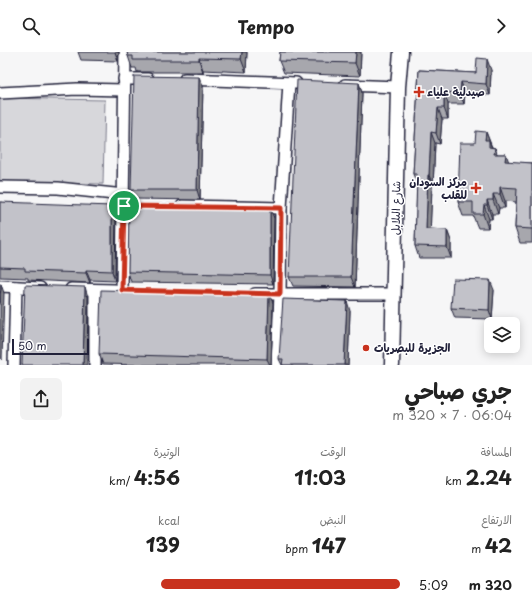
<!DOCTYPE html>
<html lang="ar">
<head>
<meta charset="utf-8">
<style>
  body { margin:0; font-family:"Playpen Sans","Playpen Sans Arabic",sans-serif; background:#f2f2f2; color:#222; direction:rtl; height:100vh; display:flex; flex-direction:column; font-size:15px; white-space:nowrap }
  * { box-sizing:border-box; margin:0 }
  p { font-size:13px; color:#767676 }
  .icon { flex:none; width:22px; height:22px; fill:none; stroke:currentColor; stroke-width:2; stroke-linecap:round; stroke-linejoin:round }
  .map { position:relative; height:313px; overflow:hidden; direction:ltr }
  .drawer { display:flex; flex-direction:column; background:#fff; flex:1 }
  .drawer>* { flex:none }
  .tools { position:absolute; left:484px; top:265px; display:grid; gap:8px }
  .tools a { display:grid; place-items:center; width:36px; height:36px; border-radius:6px; background:#fff; box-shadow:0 2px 10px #0003; font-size:20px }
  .scale { position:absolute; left:12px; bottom:10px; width:77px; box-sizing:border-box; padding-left:4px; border:2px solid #22223b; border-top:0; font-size:11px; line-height:14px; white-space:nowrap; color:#22223b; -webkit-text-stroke:3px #fff; paint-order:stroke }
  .pin { position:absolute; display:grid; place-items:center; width:34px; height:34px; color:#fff; margin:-17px; border:2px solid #fff; border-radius:50%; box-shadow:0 1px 4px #0007 }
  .round { display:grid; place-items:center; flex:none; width:42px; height:42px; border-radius:6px; background:#f2f2f2 }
  .overview { display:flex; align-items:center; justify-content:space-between; height:68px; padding:0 20px }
  h1 { font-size:22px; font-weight:700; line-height:30px }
  .figures { display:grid; grid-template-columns:repeat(3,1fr); gap:6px; height:68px; padding:4px 20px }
  .figures div { display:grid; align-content:center }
  .figures b { font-size:20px; font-weight:700 }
  .figures small { font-size:11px; font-weight:400 }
  .figures p { font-size:11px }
  ul { padding:0 20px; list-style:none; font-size:13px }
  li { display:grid; grid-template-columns:64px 48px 1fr; align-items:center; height:30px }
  li i { height:10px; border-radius:5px; background:#c8321e }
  header { display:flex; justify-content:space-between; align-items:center; height:52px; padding:0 20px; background:#fff; font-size:18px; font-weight:700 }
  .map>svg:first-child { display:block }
  .pitch { fill:#d7d7db; stroke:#7c7c8b }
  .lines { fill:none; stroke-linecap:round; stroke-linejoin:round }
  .minor-casing { stroke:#22223b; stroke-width:14 }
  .tertiary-casing { stroke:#22223b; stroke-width:17 }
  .minor { stroke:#fff; stroke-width:11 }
  .tertiary { stroke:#fff; stroke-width:14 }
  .wall { fill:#a7a7ad; stroke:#22223b }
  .shaded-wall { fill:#88888d; stroke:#22223b }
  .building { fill:#c2c2c9; stroke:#22223b }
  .route-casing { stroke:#fff; stroke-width:8 }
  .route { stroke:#c8321e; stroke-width:5 }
  .poi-dot { fill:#c8321e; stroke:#fff; stroke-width:1.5 }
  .labels { text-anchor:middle; stroke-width:3; stroke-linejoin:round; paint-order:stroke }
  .poi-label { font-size:11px; font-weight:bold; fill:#22223b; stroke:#fff; text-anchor:start }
  .street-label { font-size:11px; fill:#22223b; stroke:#fff }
</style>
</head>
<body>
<header><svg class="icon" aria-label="forward" viewBox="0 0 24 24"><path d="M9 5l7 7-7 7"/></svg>Tempo<svg class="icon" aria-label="search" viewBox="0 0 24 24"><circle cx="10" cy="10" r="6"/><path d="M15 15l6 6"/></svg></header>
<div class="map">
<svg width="532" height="313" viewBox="0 0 532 313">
  <rect width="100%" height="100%" fill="#f6f6f7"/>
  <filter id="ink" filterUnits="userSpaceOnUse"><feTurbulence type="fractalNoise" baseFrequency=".025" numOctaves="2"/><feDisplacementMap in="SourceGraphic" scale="8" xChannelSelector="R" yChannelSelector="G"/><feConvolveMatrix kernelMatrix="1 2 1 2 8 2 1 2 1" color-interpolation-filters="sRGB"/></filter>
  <g filter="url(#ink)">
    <polygon class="pitch" points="0,46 105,48 103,132 0,130"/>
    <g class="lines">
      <defs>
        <g id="minor">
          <polyline points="124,27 148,27"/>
          <polyline points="185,27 296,31"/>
          <polyline points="345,33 398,35"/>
          <polyline points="0,41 77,37 124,38"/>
          <polyline points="0,135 58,136 124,143"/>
          <polyline points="182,154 281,156"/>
          <polyline points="0,234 40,236"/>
          <polyline points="71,237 115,238"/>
          <polyline points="122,238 125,0"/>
          <polyline points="255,242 394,242"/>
          <polyline points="14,313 16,235"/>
          <polyline points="95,313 95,238"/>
          <polyline points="277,313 280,242 281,156 289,31"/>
        </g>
        <polyline id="tertiary" points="392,313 398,35 401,0"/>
      </defs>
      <use href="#minor" class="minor-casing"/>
      <use href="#tertiary" class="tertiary-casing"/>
      <use href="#minor" class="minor"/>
      <use href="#tertiary" class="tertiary"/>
    </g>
    <g class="wall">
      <polygon points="78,0 119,0 118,9 81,8"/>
      <polygon points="127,0 247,0 246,20 203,18 203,20 137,20 136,16 132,16 128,4"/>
      <polygon points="280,0 361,0 360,24 284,21 279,9"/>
      <polygon points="419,18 476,21 491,18 490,43 465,41 464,52 448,52 448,67 442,67 440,92 435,91 433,134 432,134 430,177 447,178 451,189 451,206 419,206 415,194 417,132 413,122"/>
      <polygon points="359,31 362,41 355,235 293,234 289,225"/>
      <polygon points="203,34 200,148 135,147 131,138"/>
      <polygon points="486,80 492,95 495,96 497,102 506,102 508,110 532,111 532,191 520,191 515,176 516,150 505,149 505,156 499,156 498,162 492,162 492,167 489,167 488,176 478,176 473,164 463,164 458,150 475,91"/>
      <polygon points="0,150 116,164 115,229 90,228 90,231 28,228 28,226 0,225"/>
      <polygon points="197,155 270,157 274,166 273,232 131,230 128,220"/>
      <polygon points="494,238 492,267 455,266 451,256"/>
      <polygon points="273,251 271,313 143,313 103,312 99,302"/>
      <polygon points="350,259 348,313 282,313 279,307"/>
    </g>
    <g class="shaded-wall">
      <polygon points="115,0 119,0 118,9"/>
      <polygon points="242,0 247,0 246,20 241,7"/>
      <polygon points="356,0 361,0 360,24 355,11"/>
      <polygon points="199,6 203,18 203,20 199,8"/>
      <polygon points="487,7 491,18 490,43 486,32"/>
      <polygon points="199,25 203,34 200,148 197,138"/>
      <polygon points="461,30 465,41 464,52 460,41"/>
      <polygon points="359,31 362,41 355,235 351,225"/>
      <polygon points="444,40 448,52 448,67 444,56"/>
      <polygon points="438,56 442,67 440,92 436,81"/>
      <polygon points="431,80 435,91 433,134 429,123"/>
      <polygon points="486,80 494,102 495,96 500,110 491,102 485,88"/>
      <polygon points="506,102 511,116 505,109"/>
      <polygon points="428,123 432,134 430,188 426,177"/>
      <polygon points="500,135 505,149 505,156 500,142"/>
      <polygon points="493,142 499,156 498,162 493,148"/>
      <polygon points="487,148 492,162 492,167 487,153"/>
      <polygon points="484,153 489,167 488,176 483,162"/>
      <polygon points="112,154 116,164 115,229 112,219"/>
      <polygon points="270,157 274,166 273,232 270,223"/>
      <polygon points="447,178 451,189 451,206 447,195"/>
      <polygon points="86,218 90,228 90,231 86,221"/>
      <polygon points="490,228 494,238 492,267 489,258"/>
      <polygon points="1,232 4,241 2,308 0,303 0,252"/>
      <polygon points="85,235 88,245 87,313 83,313"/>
      <polygon points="269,242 273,251 271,313 270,313 267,307"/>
      <polygon points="347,249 350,259 348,313 344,313"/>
    </g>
    <g class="building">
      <polygon points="127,0 242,0 241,7 199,6 199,8 133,8 133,4 128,4"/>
      <polygon points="280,0 356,0 355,11 279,9"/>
      <polygon points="477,6 487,7 486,32 461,30 460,41 444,40 444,56 438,56 436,81 431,80 429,123 428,123 426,177 447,178 447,195 415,194 417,122 413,122 419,18 476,21"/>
      <polygon points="134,24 199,25 197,138 131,138"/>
      <polygon points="297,28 359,31 351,225 289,225"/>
      <polygon points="476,79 486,80 485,88 489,88 489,95 495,96 494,102 506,102 505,109 532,111 532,177 515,176 517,136 500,135 500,142 493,142 493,148 487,148 487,153 484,153 483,162 473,162 473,150 458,150 460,91 475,91"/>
      <polygon points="0,150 112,154 112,219 86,218 86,221 25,219 25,216 0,215"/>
      <polygon points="131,152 196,152 196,155 270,157 270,223 128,220 129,154 131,154"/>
      <polygon points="453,227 490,228 489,258 451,256"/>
      <polygon points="0,232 1,232 0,252"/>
      <polygon points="25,233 85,235 83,313 22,313"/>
      <polygon points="101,238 269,242 267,307 99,302"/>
      <polygon points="283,247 347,249 344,313 282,313 283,307 279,307"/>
    </g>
  </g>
  <g class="lines" filter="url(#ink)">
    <defs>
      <polygon id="route" points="124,154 281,156 280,242 122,238"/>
    </defs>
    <use href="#route" class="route-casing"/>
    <use href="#route" class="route"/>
  </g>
  <g class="poi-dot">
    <path d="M417 34h4v4h4v4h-4v4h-4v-4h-4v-4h4z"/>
    <path d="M474 130h4v4h4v4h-4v4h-4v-4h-4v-4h4z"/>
    <circle cx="366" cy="296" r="4"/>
  </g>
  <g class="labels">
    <g class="poi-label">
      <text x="427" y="44">صيدلية علياء</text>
      <text x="467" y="134" text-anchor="end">مركز السودان<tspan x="467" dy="13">للقلب</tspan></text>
      <text x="374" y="300">الجزيرة للبصريات</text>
    </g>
    <g class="street-label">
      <text transform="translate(396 156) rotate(-89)" y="4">شارع البلابل</text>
    </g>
  </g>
</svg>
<div class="tools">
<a><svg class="icon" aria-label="layers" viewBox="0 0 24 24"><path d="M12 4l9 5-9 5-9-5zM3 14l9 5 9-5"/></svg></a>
</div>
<div class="scale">50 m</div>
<div class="pin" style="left:124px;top:154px;background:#1e9e55"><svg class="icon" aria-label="arrive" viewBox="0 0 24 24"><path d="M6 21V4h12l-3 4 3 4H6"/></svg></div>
</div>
<section class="drawer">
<div class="overview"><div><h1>جري صباحي</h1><p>06:04 · 7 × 320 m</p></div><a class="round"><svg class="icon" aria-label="share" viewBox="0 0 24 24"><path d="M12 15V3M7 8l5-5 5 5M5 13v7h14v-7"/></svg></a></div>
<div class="figures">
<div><p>المسافة</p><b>2.24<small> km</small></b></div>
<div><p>الوقت</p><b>11:03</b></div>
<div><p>الوتيرة</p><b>4:56<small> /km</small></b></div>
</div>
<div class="figures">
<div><p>الارتفاع</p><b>42<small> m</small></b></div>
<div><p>النبض</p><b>147<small> bpm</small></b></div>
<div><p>kcal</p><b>139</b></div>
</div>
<ul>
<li><b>320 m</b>5:09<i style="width:63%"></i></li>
</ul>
</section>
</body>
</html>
